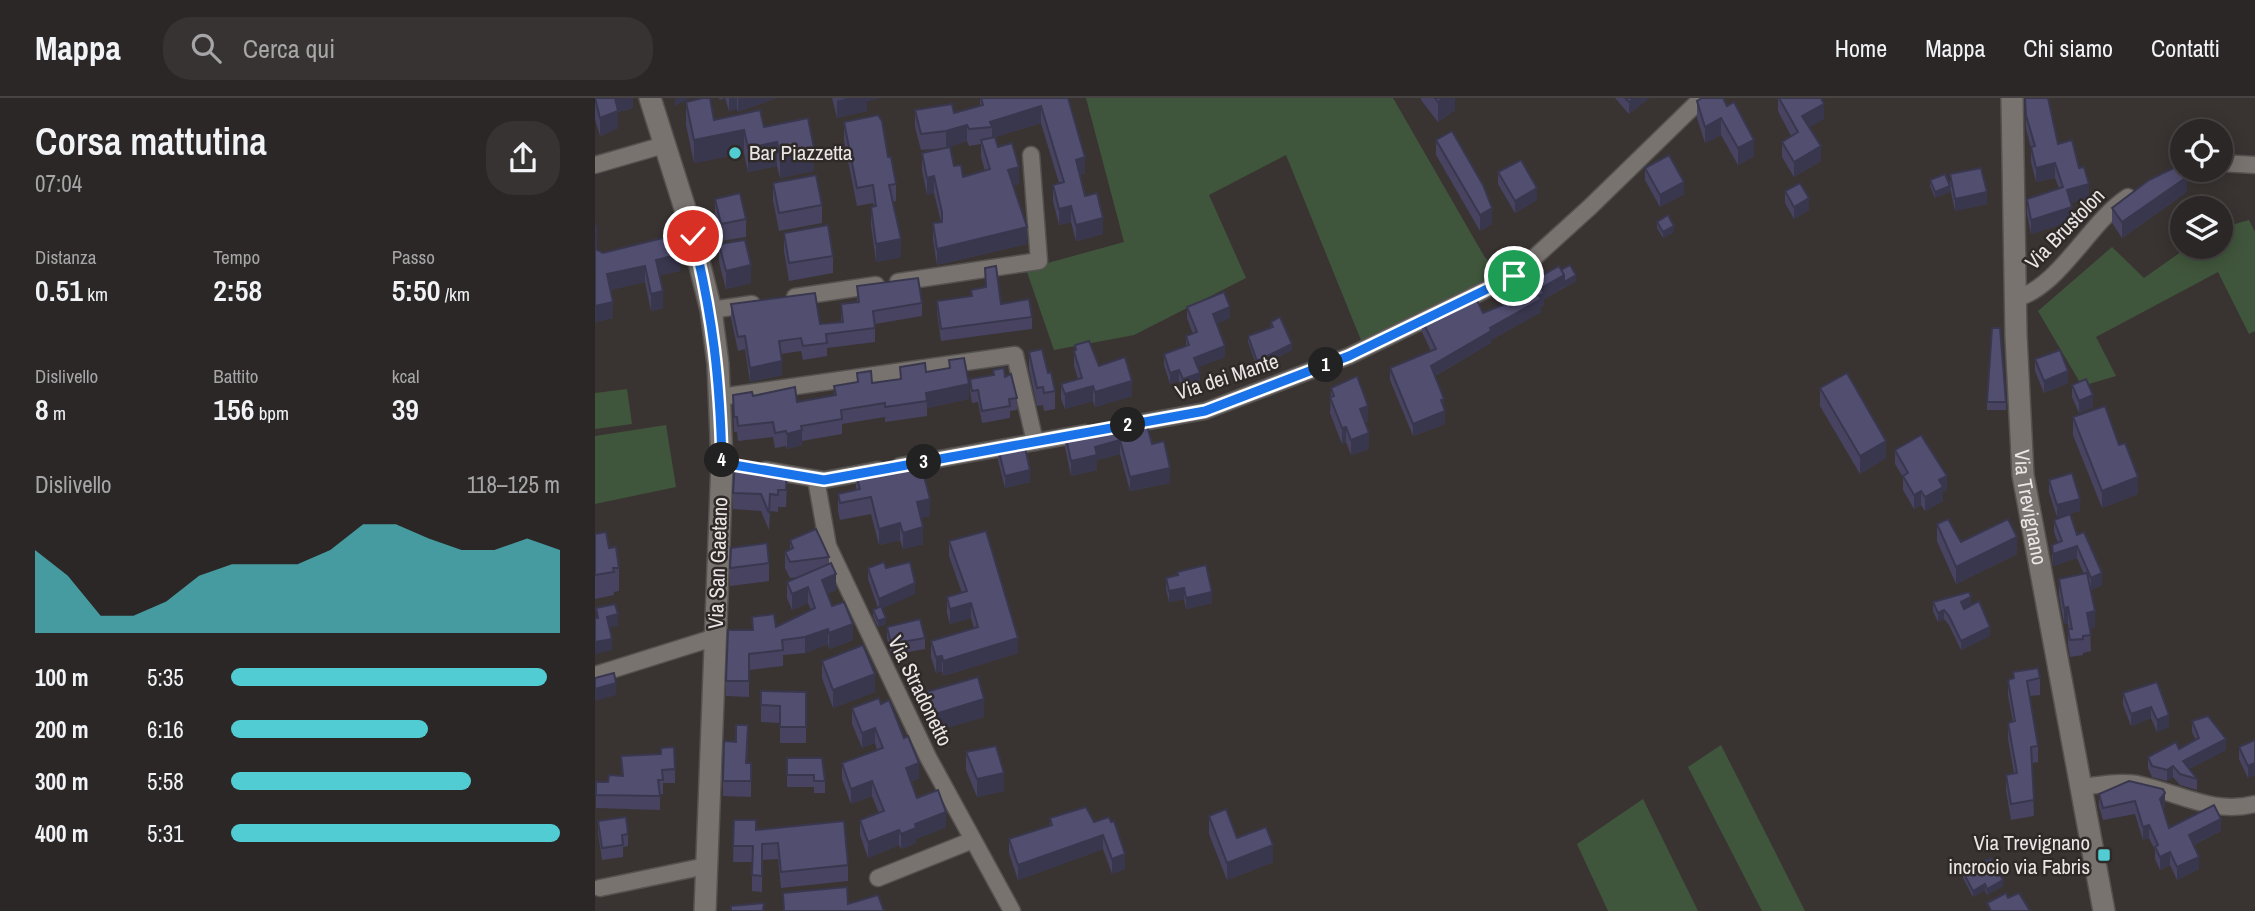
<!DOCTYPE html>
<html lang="it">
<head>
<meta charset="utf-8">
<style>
  body { margin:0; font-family:"Archivo Narrow",sans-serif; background:#373332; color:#f1f3f6; height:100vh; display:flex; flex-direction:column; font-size:26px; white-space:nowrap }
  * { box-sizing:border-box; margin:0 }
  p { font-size:23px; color:#a6a5a7 }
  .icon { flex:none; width:38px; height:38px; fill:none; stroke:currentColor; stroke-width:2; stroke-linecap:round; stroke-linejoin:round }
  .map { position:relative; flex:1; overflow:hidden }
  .panel { display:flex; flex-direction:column; background:#2b2726; width:595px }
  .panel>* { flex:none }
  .buttons { position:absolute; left:1575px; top:21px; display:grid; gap:14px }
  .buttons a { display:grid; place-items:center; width:63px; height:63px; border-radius:50%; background:#2b2726; box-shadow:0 4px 18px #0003,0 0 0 2px #474443; font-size:35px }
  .pin { position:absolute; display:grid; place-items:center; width:60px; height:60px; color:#fff; margin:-30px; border:4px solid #fff; border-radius:50%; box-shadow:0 2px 7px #0007 }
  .km { position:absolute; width:35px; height:35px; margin:-18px; border-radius:50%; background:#222; color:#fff; font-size:19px; line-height:35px; text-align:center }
  .round { display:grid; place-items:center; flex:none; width:74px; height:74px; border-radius:28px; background:#373332 }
  .summary { display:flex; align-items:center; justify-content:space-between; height:119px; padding:0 35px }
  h1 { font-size:38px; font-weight:600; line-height:52px }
  .figures { display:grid; grid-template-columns:repeat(3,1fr); gap:10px; height:119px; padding:7px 35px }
  .figures div { display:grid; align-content:center }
  .figures b { font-size:30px; font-weight:600 }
  .figures small { font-size:19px; font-weight:400 }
  .figures p { font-size:19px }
  .chart { height:196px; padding:14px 35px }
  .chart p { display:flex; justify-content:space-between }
  .chart svg { width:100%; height:126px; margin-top:7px; fill:#51ccd3; opacity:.7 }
  ul { padding:0 35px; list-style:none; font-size:23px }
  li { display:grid; grid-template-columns:112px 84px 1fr; align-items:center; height:52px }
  li i { height:18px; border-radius:9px; background:#51ccd3 }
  header { display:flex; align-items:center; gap:42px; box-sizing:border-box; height:98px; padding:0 35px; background:#2b2726; border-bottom:2px solid #474443 }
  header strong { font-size:33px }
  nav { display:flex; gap:38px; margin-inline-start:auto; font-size:24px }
  .search { width:490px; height:63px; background:#373332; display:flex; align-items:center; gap:18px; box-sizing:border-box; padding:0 24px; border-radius:28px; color:#a6a5a7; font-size:26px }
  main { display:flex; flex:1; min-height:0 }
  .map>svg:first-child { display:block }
  .green { fill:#40563c }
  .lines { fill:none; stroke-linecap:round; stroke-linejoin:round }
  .street-casing { stroke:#54514f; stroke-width:19 }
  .secondary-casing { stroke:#54514f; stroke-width:24 }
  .street { stroke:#797370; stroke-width:16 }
  .secondary { stroke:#797370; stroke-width:21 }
  .wall { fill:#474360 }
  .shaded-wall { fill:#39374e }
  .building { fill:#524e70; stroke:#39374e; stroke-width:2 }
  .route-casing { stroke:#fff; stroke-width:14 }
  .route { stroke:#1a73e8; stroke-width:9 }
  .poi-dot { fill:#51ccd3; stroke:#2f2a28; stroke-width:2.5 }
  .labels { text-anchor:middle; stroke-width:5; stroke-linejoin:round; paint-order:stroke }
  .poi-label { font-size:21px; fill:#e9e6e5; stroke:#2f2a28; text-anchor:start }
  .street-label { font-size:21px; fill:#e9e6e5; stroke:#2f2a28 }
</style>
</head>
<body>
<header>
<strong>Mappa</strong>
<div class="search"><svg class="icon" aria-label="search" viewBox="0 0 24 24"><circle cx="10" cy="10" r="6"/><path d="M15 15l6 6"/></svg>Cerca qui</div>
<nav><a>Home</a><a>Mappa</a><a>Chi siamo</a><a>Contatti</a></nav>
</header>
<main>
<section class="panel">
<div class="summary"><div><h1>Corsa mattutina</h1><p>07:04</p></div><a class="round"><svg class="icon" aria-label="share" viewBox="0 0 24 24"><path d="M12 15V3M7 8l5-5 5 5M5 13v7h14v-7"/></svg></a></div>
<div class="figures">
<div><p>Distanza</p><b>0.51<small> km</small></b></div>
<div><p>Tempo</p><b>2:58</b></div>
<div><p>Passo</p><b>5:50<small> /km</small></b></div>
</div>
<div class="figures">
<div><p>Dislivello</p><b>8<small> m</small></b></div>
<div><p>Battito</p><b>156<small> bpm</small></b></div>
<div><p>kcal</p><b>39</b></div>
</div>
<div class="chart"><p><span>Dislivello</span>118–125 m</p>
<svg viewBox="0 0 160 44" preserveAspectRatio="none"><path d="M0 44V15L10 24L20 38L30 38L40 33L50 24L60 20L70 20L80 20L90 15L100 6L110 6L120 11L130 15L140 15L150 11L160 15V44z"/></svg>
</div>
<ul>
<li><b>100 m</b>5:35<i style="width:96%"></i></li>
<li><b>200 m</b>6:16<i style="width:60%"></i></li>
<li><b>300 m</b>5:58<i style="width:73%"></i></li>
<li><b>400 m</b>5:31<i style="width:100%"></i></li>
</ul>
</section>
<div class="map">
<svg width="1660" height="813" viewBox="0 0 1660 813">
  <rect width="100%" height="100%" fill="#393432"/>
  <g class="green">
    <polygon points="491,0 798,0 889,158 909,181 770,252 691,57 614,97 651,180 539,237 459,252 431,171 529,144"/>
    <polygon points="1654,122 1660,134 1660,233 1654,236 1623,174 1501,239 1521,278 1487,288 1443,213 1517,149 1549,180 1593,149 1626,149 1626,130"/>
    <polygon points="32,291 37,326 0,331 0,295"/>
    <polygon points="71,327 81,389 0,406 0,338"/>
    <polygon points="1126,647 1210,813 1167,813 1093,669"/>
    <polygon points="1048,701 1103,813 1013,813 982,746"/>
  </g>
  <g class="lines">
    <defs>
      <g id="street">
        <polyline points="1626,65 1660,67"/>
        <polyline points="0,67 69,47"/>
        <polyline points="303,184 444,163 436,57"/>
        <polyline points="200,199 281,187"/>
        <path d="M1420 201C1466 188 1493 125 1533 99"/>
        <polyline points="116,212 157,206"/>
        <polyline points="125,299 420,257 440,344"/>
        <polyline points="532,327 610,313 754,258 919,178 995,109 1107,0"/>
        <polyline points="305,368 490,335"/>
        <polyline points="171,372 229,382 283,372"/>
        <polyline points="221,381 233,448 333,659 417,813"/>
        <polyline points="0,577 121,539"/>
        <path d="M1486 689C1505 687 1523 683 1542 686 1583 694 1617 717 1660 706"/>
        <polyline points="283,780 378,742"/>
        <polyline points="5,790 111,768"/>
      </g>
      <g id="secondary">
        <polyline points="55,0 93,120 116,212 123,266 127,365 110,813"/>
        <path id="s1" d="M1417 0 1421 238 1428 377 1509 813"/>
      </g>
    </defs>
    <use href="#street" class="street-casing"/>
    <use href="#secondary" class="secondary-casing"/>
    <use href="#street" class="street"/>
    <use href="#secondary" class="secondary"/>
  </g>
  <g class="wall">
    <polygon points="0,0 38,0 38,10 23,14 23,30 5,38 0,21"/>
    <polygon points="124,0 181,0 143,14 142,11 134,13 130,0 125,2"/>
    <polygon points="237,0 284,0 272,3 272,13 242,20"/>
    <polygon points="385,0 473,0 490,75 485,77 490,98 508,136 481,143 476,124 464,127 458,103 458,87 464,85 446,25 397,40 424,86 418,87 432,146 342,167 338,142 338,125 346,124 339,95 332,97 327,72 327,55 359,68 368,79 390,73 386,59 386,46 374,48 372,43 351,50 326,52 320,29 320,12 359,15 385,7"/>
    <polygon points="826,0 860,0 860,12 843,24 826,2"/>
    <polygon points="1020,0 1054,0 1034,16"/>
    <polygon points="1183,0 1226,0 1229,21 1214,29 1226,63 1199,79 1187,59 1187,44 1196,38 1183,13"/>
    <polygon points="1430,0 1463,46 1484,70 1494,100 1476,105 1477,123 1436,136 1432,116 1432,101 1464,90 1460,80 1441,84 1436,64 1436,50 1431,31"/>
    <polygon points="1102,3 1132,8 1159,58 1143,67 1126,37 1110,45 1102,20"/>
    <polygon points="91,4 119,22 169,29 219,73 185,80 182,68 153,74 149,55 99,65 91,27"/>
    <polygon points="249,24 293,59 301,86 301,103 298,104 306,159 281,164 276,127 276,109 279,108 278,105 262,108 249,42"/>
    <polygon points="841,42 897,126 885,133 841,57"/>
    <polygon points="1050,70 1089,96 1065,109 1050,82"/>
    <polygon points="903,74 942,102 920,115 903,86"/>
    <polygon points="1355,76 1392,106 1360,113 1355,90 1355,94 1340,100 1335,88 1335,82 1355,87"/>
    <polygon points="178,85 227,107 227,125 184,133 178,102"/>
    <polygon points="1592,91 1589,96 1527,140 1517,125 1517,110"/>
    <polygon points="1190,93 1214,112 1199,121 1190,105"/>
    <polygon points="120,101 151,121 151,139 126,143 120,119"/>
    <polygon points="1062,124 1079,134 1068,140 1062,130"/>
    <polygon points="0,125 2,152 8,155 85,173 65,177 68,210 56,213 50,184 15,192 18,220 0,224"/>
    <polygon points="189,135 238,158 238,175 194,183 189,153"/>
    <polygon points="124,146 156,185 131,191 124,164"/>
    <polygon points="390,170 406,206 437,219 437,231 346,243 342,215 342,203 376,198 376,192 390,190"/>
    <polygon points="966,172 981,183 949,201 949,207 946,209 946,214 896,242 896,245 840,278 849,310 850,326 818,338 795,282 795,270 836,253 827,234 827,222 888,215 920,201 916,191 916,179 930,187"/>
    <polygon points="262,188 327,205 327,218 280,226 280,244 232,250 232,258 208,262 206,253 186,256 187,277 155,284 150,251 143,253 136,220 136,206 225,226 246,224 246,206 262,204"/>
    <polygon points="592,209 635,220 622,225 630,259 603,269 605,286 588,292 584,283 575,286 569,267 569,256 591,248 591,238 598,236 592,220"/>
    <polygon points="676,224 697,252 662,269 653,244 653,238 676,229"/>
    <polygon points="480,247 504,268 537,298 500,309 498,303 470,311 466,301 466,286 483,281 479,268 479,253 480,253"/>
    <polygon points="434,254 453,275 460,293 460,311 449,313 448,307 442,308 434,271"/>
    <polygon points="1440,261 1473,285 1449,295 1440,273"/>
    <polygon points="354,262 374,301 332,310 332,318 290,324 290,319 247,326 247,336 207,343 207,347 192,351 191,348 180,350 178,339 143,343 142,334 139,334 138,297 202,304 239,297 239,288 262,284 262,275 277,285 305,281 305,269 331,274 354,270"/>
    <polygon points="398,272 410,279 422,300 422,312 415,313 415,320 387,325 383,304 377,305 375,293 375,281 398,277"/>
    <polygon points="1477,287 1498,309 1484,315 1477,299"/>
    <polygon points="736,290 773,323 770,325 774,351 756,357 751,344 747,346 735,315"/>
    <polygon points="1225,290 1291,360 1265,376 1225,308"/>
    <rect x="1392" y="304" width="19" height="8"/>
    <polygon points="1478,319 1524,347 1543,396 1507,410 1478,337"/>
    <polygon points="470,335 557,346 575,385 535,393 525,356 502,362 502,372 476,378 470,349"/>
    <polygon points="403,350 435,384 410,390 403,362"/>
    <polygon points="1300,352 1352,392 1348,394 1348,403 1330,413 1326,407 1319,411 1308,392 1308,379 1300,366"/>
    <polygon points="296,364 335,418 326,420 328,446 308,451 305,442 284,447 276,416 245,422 243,413 243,396 261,392 261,377 296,368"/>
    <polygon points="1454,382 1485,413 1462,419 1454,394"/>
    <polygon points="192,386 191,409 183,409 183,414 175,413 174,432 166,413 138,411 138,395"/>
    <polygon points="1459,422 1482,437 1507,487 1496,492 1495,489 1500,529 1495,530 1496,553 1488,555 1488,557 1475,559 1473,547 1473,531 1474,531 1473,526 1469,526 1464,498 1464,481 1489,476 1482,460 1458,468 1457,459 1457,447 1463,445 1459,434"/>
    <polygon points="1342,426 1366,444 1422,456 1361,486 1342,443"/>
    <polygon points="0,436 14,450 24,470 24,493 19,494 19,497 0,501"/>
    <polygon points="195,442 234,459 234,466 241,492 232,496 237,508 258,542 234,551 233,546 210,555 188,557 188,568 154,572 154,599 131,598 131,583 157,532 157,519 181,529 216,512 213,505 197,512 192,500 192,484 204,479 195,480 190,470 190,454 195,452"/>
    <polygon points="354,443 423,555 348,578 347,573 341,575 336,559 336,543 379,530 376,520 355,526 352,515 352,499 367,495 354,458"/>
    <polygon points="174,465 174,483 135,488 135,470"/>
    <polygon points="273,470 291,470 320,496 287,510 291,526 283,529 278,518 278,512 283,510 273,481"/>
    <polygon points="582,474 617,505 591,511 589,501 574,504 571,491 571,480 582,478"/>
    <polygon points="1338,504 1376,507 1395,538 1366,552 1354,527 1349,521 1343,524 1338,513"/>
    <polygon points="292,529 330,540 330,551 296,557 292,540"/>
    <polygon points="227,563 280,594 238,610 227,580"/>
    <polygon points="1418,574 1445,580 1445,597 1435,598 1443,648 1443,664 1437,665 1439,718 1416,722 1411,693 1411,677 1419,675 1413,641 1413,625 1418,624 1413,598 1413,582 1418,581"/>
    <polygon points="1562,584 1574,629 1562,634 1556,620 1536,628 1528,607 1528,595"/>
    <polygon points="166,593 211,594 211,645 185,645 185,625 166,624"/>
    <polygon points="331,594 389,619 337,634 331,612"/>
    <polygon points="286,606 324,680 316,684 322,700 351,729 321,741 321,745 306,751 304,747 273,760 265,737 265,722 284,715 277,698 256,706 247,681 247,665 282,652 280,645 267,650 257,626 257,610"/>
    <polygon points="1597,623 1631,652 1594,671 1602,681 1602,692 1585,687 1578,679 1572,683 1557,679 1553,670 1553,659 1584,651 1601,642 1597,634"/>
    <polygon points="1660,642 1653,680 1644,661 1644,649"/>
    <polygon points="153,643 152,665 156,665 156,699 128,698 128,683"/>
    <polygon points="371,654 409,693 382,699 371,672"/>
    <polygon points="26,658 80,671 80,685 68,685 68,696 65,696 65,712 1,710 1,684 13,684 27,678"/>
    <polygon points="192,660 230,683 230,695 219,695 219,689 192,689"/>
    <polygon points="1504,696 1570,708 1568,710 1574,730 1626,733 1599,747 1604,771 1582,782 1575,767 1565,772 1560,761 1560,752 1554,740 1548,742 1540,716 1508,722 1504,708"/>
    <polygon points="614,718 642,740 678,764 632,782 614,736"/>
    <polygon points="514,719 530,771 517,776 508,751 423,782 414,755 414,741 455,728 455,720 499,724"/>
    <polygon points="139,722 161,732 253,767 253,783 186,790 183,761 167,762 167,794 157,793 157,764 138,764"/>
    <polygon points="3,723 33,736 33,748 28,749 28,759 7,762 3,735"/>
    <polygon points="1368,774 1408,788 1392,797 1390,792 1378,799 1368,780"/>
  </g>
  <g class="shaded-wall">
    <polygon points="19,0 38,0 38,10 23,14 23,30 5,38 5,20"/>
    <polygon points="80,0 95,0 80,8"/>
    <polygon points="134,0 142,0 142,11 134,13"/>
    <polygon points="143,0 181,0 143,14"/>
    <polygon points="252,0 284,0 272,3 272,13 242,20 242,3"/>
    <polygon points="848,0 860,0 860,12 843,24 843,4"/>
    <polygon points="1039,0 1054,0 1034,16 1034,4"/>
    <polygon points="1229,6 1229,21 1207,33 1207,18"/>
    <polygon points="446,8 446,25 397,40 397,29 395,24"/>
    <polygon points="1126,20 1126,37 1110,45 1110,29"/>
    <polygon points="372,27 372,43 351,50 351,33"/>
    <polygon points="149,32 149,55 99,65 99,42"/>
    <polygon points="1159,42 1159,58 1143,67 1143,50"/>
    <polygon points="182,44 182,68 153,74 153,50"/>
    <polygon points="1226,48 1226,63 1199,79 1199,64"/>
    <polygon points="219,50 219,73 185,80 185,57"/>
    <polygon points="490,59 490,75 481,78 481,62"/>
    <polygon points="1460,65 1460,80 1441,84 1441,70"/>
    <polygon points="424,69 424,86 413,89 413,72"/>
    <polygon points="1592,76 1592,91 1589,96 1527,140 1527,124"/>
    <polygon points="339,78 339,95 332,97 332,80"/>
    <polygon points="1089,84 1089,96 1065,109 1065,97"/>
    <polygon points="1494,86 1494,100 1472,106 1472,92"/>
    <polygon points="1355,88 1355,94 1340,100 1340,94"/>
    <polygon points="942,90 942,102 920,115 920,103"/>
    <polygon points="1392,94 1392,106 1360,113 1360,101"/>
    <polygon points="1214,100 1214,112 1199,121 1199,109"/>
    <polygon points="476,108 476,124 464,127 464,111"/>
    <polygon points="1477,109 1477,123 1436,136 1436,122"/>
    <polygon points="897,110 897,126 885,133 885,117"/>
    <polygon points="508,120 508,136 481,143 481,127"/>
    <polygon points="1079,128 1079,134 1068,140 1068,134"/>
    <polygon points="432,129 432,146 342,167 342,151"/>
    <polygon points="2,135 2,151 0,154 0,138"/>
    <polygon points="306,141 306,159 281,164 281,146"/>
    <polygon points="85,156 85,173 61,178 61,162"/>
    <polygon points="156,167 156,185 131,191 131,173"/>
    <polygon points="50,168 50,184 12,193 12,176"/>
    <polygon points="969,177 969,189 949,201 949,207 946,209 946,214 896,242 896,245 836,280 836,268 895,230 946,190"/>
    <polygon points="981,177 981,183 969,190 969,184"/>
    <polygon points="68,193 68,210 56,213 56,196"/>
    <polygon points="18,204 18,220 0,224 0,208"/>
    <polygon points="635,209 635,220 618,227 618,216"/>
    <polygon points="697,246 697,252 662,269 662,263"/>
    <polygon points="630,248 630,259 599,271 599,260"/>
    <polygon points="187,263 187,277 155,284 155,270"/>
    <polygon points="584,272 584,283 575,286 575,275"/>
    <polygon points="1473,273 1473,285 1449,295 1449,283"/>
    <polygon points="605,275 605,286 588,292 588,281"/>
    <polygon points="537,283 537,298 500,309 500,294"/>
    <polygon points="374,286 374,301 332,310 331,295"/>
    <polygon points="498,288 498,303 470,311 470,296"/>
    <polygon points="1498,297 1498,309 1484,315 1484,303"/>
    <polygon points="849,301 850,326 818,338 818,326 846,302"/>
    <polygon points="773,308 773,323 765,326 765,311"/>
    <polygon points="751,329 751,344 747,346 747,330"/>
    <polygon points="207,332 207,347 192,351 192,336"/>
    <polygon points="774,335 774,351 756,357 756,342"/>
    <polygon points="525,342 525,356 502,362 502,372 476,378 476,363 500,349"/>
    <polygon points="1291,343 1291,360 1265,376 1265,358"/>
    <polygon points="575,370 575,385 535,393 535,379"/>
    <polygon points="435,372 435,384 410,390 410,378"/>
    <polygon points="1352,378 1352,392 1348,394 1348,403 1330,413 1330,399 1344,382"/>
    <polygon points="1543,379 1543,396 1507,410 1507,393"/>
    <polygon points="1326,393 1326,407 1319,411 1319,397"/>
    <polygon points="335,401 335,418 322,421 322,404"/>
    <polygon points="1485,401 1485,413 1462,419 1462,407"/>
    <polygon points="305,425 305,442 284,447 284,431"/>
    <polygon points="328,429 328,446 308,451 308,435"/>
    <polygon points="1422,439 1422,456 1361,486 1361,469"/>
    <polygon points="1482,448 1482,460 1458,468 1458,456"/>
    <polygon points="1507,475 1507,487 1496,492 1496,480"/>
    <polygon points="241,476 241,492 227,498 227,482"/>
    <polygon points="320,485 320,496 284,512 284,501"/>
    <polygon points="213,489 213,505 197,512 197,496"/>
    <polygon points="589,490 589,501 574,504 574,493"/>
    <polygon points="617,494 617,505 591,511 591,500"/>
    <polygon points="1376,499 1376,508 1366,513 1366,504"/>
    <polygon points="376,505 376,520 355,526 355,511"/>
    <polygon points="1473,509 1473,526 1469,526 1469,510"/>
    <polygon points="1349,512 1349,521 1343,524 1343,515"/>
    <polygon points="1500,513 1500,529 1492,531 1492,515"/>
    <polygon points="23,516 23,528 12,530 12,519"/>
    <polygon points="291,520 291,526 283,529 283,523"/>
    <polygon points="258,526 258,542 234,551 234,535"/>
    <polygon points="1395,529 1395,538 1366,552 1366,543"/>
    <polygon points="233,531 233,546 210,555 210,539"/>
    <polygon points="423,540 423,555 348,578 348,563"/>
    <polygon points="17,541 17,552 0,556 0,544"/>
    <polygon points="347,558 347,573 341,575 341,559"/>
    <polygon points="280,576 280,594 238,610 238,592"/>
    <polygon points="21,585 21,597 0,603 0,591"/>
    <polygon points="389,601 389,619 337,634 337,617"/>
    <polygon points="1556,609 1556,620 1536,628 1536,616"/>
    <polygon points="1574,617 1574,629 1562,634 1562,622"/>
    <polygon points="280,630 280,645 267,650 267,635"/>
    <polygon points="1631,641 1631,652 1588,674 1588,663"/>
    <polygon points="324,665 324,680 311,686 311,670"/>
    <polygon points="1660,665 1660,677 1653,680 1653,668"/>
    <polygon points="1578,668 1578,679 1572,683 1572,672"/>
    <polygon points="409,675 409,693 382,699 382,681"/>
    <polygon points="277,683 277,698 256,706 256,691"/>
    <polygon points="1570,695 1570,708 1565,713 1565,701"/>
    <polygon points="351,714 351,729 321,741 321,745 306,751 306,736 320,726"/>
    <polygon points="1626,721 1626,733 1594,749 1594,737"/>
    <polygon points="1554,727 1554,740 1548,742 1548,729"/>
    <polygon points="304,732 304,747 273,760 273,744"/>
    <polygon points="508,737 508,751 423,782 423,767"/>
    <polygon points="678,747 678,764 632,782 632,765"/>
    <polygon points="1575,754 1575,767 1565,772 1565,759"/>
    <polygon points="530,756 530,771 517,776 517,761"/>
    <polygon points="1604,759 1604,771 1582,782 1582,769"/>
    <polygon points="1408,782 1408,788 1392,797 1392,791"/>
    <polygon points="1390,786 1390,792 1378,799 1378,793"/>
  </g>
  <g class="building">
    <polygon points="0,0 20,0 23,13 5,20"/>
    <polygon points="108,0 115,0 119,22 165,12 169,29 213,20 219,50 185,57 182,44 153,50 149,32 99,42 91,4"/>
    <polygon points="386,0 473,0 490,59 481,62 490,98 502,95 508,120 481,127 476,108 464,111 458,87 469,84 446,8 395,24 397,29 374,31 372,27 351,33 326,36 320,12 357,6 359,15 388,7"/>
    <polygon points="840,0 848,0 843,4"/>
    <polygon points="1030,0 1039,0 1034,4"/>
    <polygon points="1107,0 1128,0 1132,8 1139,4 1159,42 1143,50 1126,20 1110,29 1102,3"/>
    <polygon points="1184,0 1226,0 1229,6 1207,18 1226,48 1199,64 1187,44 1203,34"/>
    <polygon points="1430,0 1453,0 1463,46 1477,42 1484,70 1489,69 1494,86 1472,92 1477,109 1436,122 1432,101 1468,89 1460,65 1441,70 1436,49 1440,48 1431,17"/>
    <polygon points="283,17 287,23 293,59 296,59 301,86 294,87 306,141 281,146 276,109 281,108 278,87 262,90 249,24"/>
    <polygon points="857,33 888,87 897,110 885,117 841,42"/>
    <polygon points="400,39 403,49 417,45 424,69 413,72 432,129 342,151 338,125 347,124 347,114 339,78 332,80 327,55 355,49 359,68 366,67 368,79 395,71 386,42"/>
    <polygon points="1074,57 1089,84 1065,97 1050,70"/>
    <polygon points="926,62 942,90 920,103 903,74"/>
    <polygon points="1585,67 1587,72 1589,72 1592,76 1589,81 1527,124 1517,110 1554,82"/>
    <polygon points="1386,70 1392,94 1360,101 1355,76"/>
    <polygon points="1350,76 1355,88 1340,94 1335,82"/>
    <polygon points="221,77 227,107 184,115 178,85"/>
    <polygon points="1205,85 1214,100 1199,109 1190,93"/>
    <polygon points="145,95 151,121 126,126 120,101"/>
    <polygon points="1073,117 1079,128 1068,134 1062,124"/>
    <polygon points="0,125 2,135 0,138"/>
    <polygon points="233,127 238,158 194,165 189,135"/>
    <polygon points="80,137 85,156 61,162 68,193 56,196 50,168 12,176 18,204 0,208 0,151 8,155"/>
    <polygon points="150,142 156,167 131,173 124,146"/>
    <polygon points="975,167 981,177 969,184 969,177 966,172"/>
    <polygon points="401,168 406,206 434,201 437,219 346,231 342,203 377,198 376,192 391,189 390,170"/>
    <polygon points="964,168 969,177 946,190 949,195 944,198 946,201 895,230 896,233 836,268 849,301 846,302 850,313 818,326 795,270 841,251 827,222 879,196 888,215 925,200 916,179 925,174 930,187"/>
    <polygon points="323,180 327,205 278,213 280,230 231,236 232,245 208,248 206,240 184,243 187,263 155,270 150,238 143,239 136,206 220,195 225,226 248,224 246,206 264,204 262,188"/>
    <polygon points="629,194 635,209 618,216 630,248 599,260 605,275 588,281 584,272 575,275 569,256 594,247 591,238 602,234 592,209"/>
    <polygon points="685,219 697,246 662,263 653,238 678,229 676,224"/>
    <polygon points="1397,230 1405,230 1411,304 1392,304"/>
    <polygon points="494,243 504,268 530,259 537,283 500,294 498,288 470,296 466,286 487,280 479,253 481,252 480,247"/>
    <polygon points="447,251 453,275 456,274 460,293 449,295 448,289 442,290 434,254"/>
    <polygon points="1465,252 1473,273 1449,283 1440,261"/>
    <polygon points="369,260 374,286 331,295 332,303 290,309 290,305 246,312 247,321 206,328 207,332 192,336 191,333 180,335 178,324 143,328 142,319 139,319 138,297 157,294 158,298 200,289 202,304 241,297 239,288 263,284 262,275 276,273 277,285 306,281 305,269 330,265 331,274 355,270 354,262"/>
    <polygon points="409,270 410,279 416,276 422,300 414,301 415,308 387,313 383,292 377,293 375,281 399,277 398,272"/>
    <polygon points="1252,275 1291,343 1265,358 1225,290"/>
    <polygon points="762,278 773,308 765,311 774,335 756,342 751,329 747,330 735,299 739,298 736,290"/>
    <polygon points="1491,281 1498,297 1484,303 1477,287"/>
    <polygon points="1510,308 1524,347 1530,345 1543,379 1507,393 1478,319"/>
    <polygon points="550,320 557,346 569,343 575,370 535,379 525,342 500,349 502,357 476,363 470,335"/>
    <polygon points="1326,337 1352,378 1344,382 1348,389 1330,399 1326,393 1319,397 1308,378 1313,375 1300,352"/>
    <polygon points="429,345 435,372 410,378 403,350"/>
    <polygon points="324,359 335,401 322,404 328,429 308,435 305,425 284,431 276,399 245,405 243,396 265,391 261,377 297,367 296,364"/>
    <polygon points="140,364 192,370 191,392 183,392 183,397 175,396 174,415 166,396 138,395"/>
    <polygon points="1477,375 1485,401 1462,407 1454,382"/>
    <polygon points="1475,416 1482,437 1489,434 1507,475 1496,480 1482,448 1458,456 1457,447 1467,443 1459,422"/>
    <polygon points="1353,421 1366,444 1413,421 1422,439 1361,469 1342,426"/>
    <polygon points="221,431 234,459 195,464 190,454 198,450 195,442"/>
    <polygon points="391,433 423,540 348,563 347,558 341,559 336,543 383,529 376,505 355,511 352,499 372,493 354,443"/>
    <polygon points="11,434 14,450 21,449 24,470 18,470 19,474 0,477 0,436"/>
    <polygon points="172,445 174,465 135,470 136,450"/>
    <polygon points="289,464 291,470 315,464 320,485 284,501 273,470"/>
    <polygon points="236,465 241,476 227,482 237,508 249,504 258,526 234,535 233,531 210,539 187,542 188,552 154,556 154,583 131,583 133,532 158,532 157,519 179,516 181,529 220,510 213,489 197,496 192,484"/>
    <polygon points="611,467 617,494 591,500 589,490 574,493 571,480 583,477 582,474"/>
    <polygon points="1492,475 1500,513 1492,515 1496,537 1488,538 1488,541 1475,542 1473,531 1477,531 1473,509 1469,510 1464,481"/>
    <polygon points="1374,494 1376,499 1366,504 1369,511 1384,503 1395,529 1366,543 1354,518 1349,512 1343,515 1338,504"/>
    <polygon points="20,506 23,516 12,519 17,541 0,544 0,520 3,520 1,510"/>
    <polygon points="286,508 291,520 283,523 278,512"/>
    <polygon points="325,521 330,540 296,546 292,529"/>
    <polygon points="268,547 280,576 238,592 227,563"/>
    <polygon points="1443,570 1445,580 1432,583 1443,648 1436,649 1439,702 1416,706 1411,677 1422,675 1413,625 1420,623 1413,582 1419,580 1418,574"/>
    <polygon points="19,575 21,585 0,591 0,580"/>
    <polygon points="383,579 389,601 337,617 331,594"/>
    <polygon points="1562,584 1574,617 1562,622 1556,609 1536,616 1528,595"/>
    <polygon points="166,593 211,594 211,629 185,629 185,608 166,607"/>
    <polygon points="284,600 286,606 294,602 309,640 313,638 324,665 311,670 322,700 343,692 351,714 320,726 321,730 306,736 304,732 273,744 265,722 289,713 277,683 256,691 247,665 288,650 280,630 267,635 257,610"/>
    <polygon points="1613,618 1631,641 1588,663 1602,681 1585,676 1578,668 1572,672 1557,668 1553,659 1581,644 1584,651 1604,640 1597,623"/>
    <polygon points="141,627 153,627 151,665 156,665 156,683 128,683 129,643 141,644"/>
    <polygon points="1660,642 1660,665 1653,668 1644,649"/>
    <polygon points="401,648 409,675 382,681 371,654"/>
    <polygon points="79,649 80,671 67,672 68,682 63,682 65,698 1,697 1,684 13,684 14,677 28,678 26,658 66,656 66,650"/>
    <polygon points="192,660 227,660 230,683 219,683 219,677 192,677"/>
    <polygon points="1534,683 1568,691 1570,695 1565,701 1574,730 1619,707 1626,721 1594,737 1604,759 1582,769 1575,754 1565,759 1560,749 1563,747 1554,727 1548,729 1540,703 1508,710 1504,696"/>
    <polygon points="491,709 499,724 514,719 516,724 519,723 530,756 517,761 508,737 423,767 414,741 457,727 455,720"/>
    <polygon points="631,711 642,740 671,729 678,747 632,765 614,718"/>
    <polygon points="31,719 33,736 27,737 28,747 7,750 3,723"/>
    <polygon points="139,722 161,722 161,732 249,723 253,767 186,774 183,745 167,746 167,778 157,777 158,748 138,748"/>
    <polygon points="1396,760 1408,782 1392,791 1390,786 1378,793 1368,774"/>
    <polygon points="252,789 253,806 283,797 289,813 189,813 188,795"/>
    <polygon points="1411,795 1413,800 1424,795 1435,813 1396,813 1392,805"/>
    <polygon points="169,805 168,813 136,813 136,808"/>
  </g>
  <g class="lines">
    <defs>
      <path id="route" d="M98 138C118 219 125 281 127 365L229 382 610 313 754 258 919 178"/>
    </defs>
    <use href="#route" class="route-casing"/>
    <use href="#route" class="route"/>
  </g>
  <g class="poi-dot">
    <circle cx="140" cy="55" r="7"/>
    <rect x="1502" y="750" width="14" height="14" rx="3.5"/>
  </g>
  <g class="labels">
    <g class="poi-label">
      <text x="154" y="62">Bar Piazzetta</text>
      <text x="1495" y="752" text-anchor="end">Via Trevignano<tspan x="1495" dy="24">incrocio via Fabris</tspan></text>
    </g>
    <g class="street-label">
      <text transform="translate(1470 131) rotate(-46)" y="7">Via Brustolon</text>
      <text transform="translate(632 279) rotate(-18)" y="7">Via dei Mante</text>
      <text dy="7" stroke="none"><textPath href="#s1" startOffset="410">Via Trevignano</textPath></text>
      <text transform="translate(123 465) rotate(-88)" y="7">Via San Gaetano</text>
      <text transform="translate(325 593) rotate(64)" y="7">Via Stradonetto</text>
    </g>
  </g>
</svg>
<div class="buttons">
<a><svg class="icon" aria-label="locate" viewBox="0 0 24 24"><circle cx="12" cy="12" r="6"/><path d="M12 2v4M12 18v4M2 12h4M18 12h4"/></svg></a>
<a><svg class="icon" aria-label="layers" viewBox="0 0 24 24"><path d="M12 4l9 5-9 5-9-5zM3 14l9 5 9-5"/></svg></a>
</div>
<div class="pin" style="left:919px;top:178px;background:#1e9e55"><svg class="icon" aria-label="arrive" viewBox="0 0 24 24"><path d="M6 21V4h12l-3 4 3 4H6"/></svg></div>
<div class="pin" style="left:98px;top:138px;background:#d93025"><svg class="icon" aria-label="check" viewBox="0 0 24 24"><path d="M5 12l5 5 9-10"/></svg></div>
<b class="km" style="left:731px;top:267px">1</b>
<b class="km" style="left:533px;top:327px">2</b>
<b class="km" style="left:329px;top:364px">3</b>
<b class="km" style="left:127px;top:362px">4</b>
</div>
</main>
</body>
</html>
